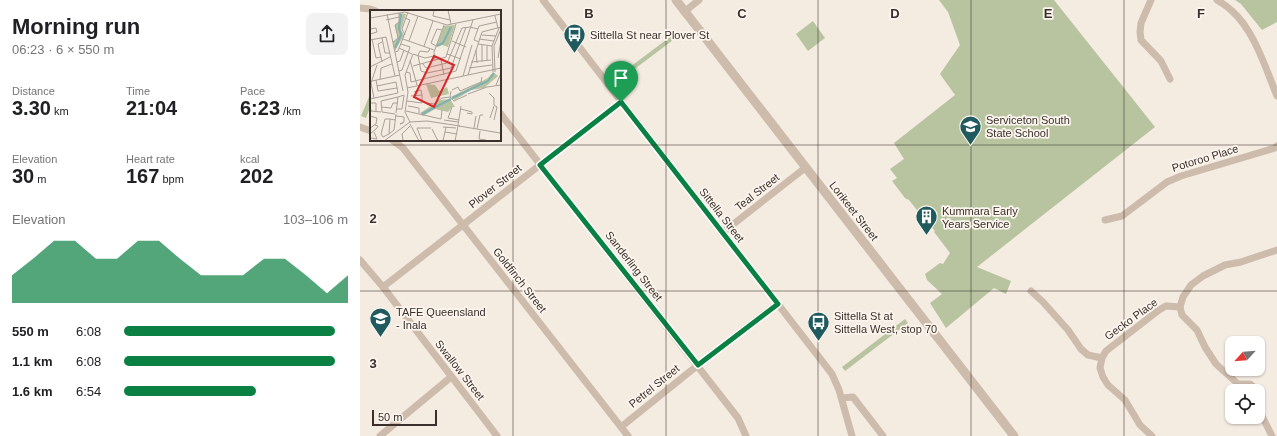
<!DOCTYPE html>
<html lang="en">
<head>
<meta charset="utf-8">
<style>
  body { margin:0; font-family:Helvetica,sans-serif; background:#f2f2f2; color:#202124; height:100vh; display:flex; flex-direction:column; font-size:15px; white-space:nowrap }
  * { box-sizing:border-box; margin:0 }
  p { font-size:13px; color:#757577 }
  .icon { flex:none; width:22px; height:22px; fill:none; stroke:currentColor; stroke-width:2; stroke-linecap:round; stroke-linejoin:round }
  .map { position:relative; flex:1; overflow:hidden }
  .side { display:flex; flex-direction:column; background:#fff; width:360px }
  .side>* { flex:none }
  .needle { width:26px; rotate:244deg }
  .fabs { position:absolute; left:865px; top:336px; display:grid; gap:8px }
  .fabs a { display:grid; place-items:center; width:40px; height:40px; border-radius:8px; background:#fff; box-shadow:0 1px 3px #0004; font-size:20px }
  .scale { position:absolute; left:12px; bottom:10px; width:65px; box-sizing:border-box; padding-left:4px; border:2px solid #3b302b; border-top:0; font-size:11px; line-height:14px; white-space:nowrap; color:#3b302b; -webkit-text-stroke:3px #fbf5ee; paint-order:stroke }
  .pin { position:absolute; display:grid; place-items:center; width:34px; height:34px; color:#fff; margin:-41px -17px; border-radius:50% 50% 50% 0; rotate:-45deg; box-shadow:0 0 4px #0007 }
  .pin .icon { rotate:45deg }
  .round { display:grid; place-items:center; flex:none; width:42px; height:42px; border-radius:8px; background:#f2f2f2 }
  .overview { display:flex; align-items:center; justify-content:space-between; height:68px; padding:0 12px }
  h1 { font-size:22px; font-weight:700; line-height:30px }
  .metrics { display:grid; grid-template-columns:repeat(3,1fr); gap:6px; height:68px; padding:4px 12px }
  .metrics div { display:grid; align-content:center }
  .metrics b { font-size:20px; font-weight:700 }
  .metrics small { font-size:11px; font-weight:400 }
  .metrics p { font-size:11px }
  .chart { height:112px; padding:8px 12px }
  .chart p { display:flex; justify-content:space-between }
  .chart svg { width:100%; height:72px; margin-top:4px; fill:#0b8043; opacity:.7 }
  ul { padding:0 12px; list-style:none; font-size:13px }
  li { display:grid; grid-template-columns:64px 48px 1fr; align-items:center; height:30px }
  li i { height:10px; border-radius:5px; background:#0b8043 }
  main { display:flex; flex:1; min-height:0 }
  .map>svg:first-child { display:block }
  .green { fill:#b8c4a0 }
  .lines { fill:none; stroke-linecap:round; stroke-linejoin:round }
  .minor { stroke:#cdbbac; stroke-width:7 }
  .tertiary { stroke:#cdbbac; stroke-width:9 }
  .route-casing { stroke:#fff; stroke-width:8 }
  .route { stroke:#0b8043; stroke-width:5 }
  .grid { fill:none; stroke:#3b302b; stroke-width:1; stroke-opacity:0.55 }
  .labels { text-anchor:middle; stroke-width:3.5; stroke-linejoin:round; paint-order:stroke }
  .poi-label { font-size:11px; fill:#3b302b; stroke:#fbf5ee; text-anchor:start }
  .street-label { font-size:11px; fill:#3b302b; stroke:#fbf5ee }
  .inset-river { fill:none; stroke:#7fb0b2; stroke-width:2 }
  .inset-road { fill:none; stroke:#aaa098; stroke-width:1 }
  .view { fill:#d62828; fill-opacity:0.15; stroke:#d62828; stroke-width:2 }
  .inset-edge { fill:none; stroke:#3b302b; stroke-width:2 }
  .grid-label { font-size:13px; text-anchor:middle; font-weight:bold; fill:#3b302b; stroke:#fbf5ee; stroke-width:3.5; stroke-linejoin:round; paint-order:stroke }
</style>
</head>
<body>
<main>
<section class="side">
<div class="overview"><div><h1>Morning run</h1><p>06:23 · 6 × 550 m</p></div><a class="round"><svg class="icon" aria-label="share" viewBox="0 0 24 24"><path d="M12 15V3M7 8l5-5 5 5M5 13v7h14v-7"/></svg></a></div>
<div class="metrics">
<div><p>Distance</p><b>3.30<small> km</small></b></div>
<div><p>Time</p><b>21:04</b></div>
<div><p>Pace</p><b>6:23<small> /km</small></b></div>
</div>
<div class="metrics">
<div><p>Elevation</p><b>30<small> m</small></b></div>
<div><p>Heart rate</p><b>167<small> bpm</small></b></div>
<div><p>kcal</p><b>202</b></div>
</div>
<div class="chart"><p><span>Elevation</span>103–106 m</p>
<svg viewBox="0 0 160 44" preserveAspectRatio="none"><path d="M0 44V27L10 17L20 6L30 6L40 17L50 17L60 6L70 6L80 17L90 27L100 27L110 27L120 17L130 17L140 27L150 38L160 27V44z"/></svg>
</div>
<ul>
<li><b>550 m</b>6:08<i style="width:94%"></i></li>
<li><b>1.1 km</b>6:08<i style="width:94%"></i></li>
<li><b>1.6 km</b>6:54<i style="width:59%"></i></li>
</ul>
</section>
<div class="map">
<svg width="917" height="436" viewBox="0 0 917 436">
  <rect width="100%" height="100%" fill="#f4ebe1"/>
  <g class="green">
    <polygon points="579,0 694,0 795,127 617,267 651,281 646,294 634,288 586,328 570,303 582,294 567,280 565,274 580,263 583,264 590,253 574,232 575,231 564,219 549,200 545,198 532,181 537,178 530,169 544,159 534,143 595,95 580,74 600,45 588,12"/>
    <polygon points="875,0 917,0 917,22 902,30 881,4"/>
    <polygon points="453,21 465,38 448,51 436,34"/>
    <polygon points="318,31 321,34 260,80 258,76"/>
    <polygon points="11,92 11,105 6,118 1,116"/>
    <polygon points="545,319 548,323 485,371 482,367"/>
  </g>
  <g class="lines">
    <g class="minor">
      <polyline points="183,0 472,374 479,390 492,436"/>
      <polyline points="791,0 781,23 780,32 781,40 801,61 810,79"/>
      <path d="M857 0C862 3 868 7 872 11 894 30 906 69 917 96"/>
      <polyline points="0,8 10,9 16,11"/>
      <polyline points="324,12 339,0"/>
      <polyline points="140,113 378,418 386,436"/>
      <polyline points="0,127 11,131"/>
      <polyline points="32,140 43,148 268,436"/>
      <polyline points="745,220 762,216 807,182 821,176 915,148 917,146"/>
      <polyline points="362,233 445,168"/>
      <polyline points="0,260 23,287 137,436"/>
      <polyline points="23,287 261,102"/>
      <polyline points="671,291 683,302 708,330 721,349 728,355 742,358"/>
      <polyline points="898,391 890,384 878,384 856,364 845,347 837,330 822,315 820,307 823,297 831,285 843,276 865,265 881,262 917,250"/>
      <polyline points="482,398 493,397 523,436"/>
      <polyline points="898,408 912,436"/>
      <polyline points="261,427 338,365 417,304"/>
      <polyline points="20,436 91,377"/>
      <polyline points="792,436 780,425 765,400 748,385 743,377 740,368 742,358 746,351 799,310 806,306 820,307"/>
    </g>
    <polyline class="tertiary" points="316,0 654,436"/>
  </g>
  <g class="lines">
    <defs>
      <polygon id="route" points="261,102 418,304 338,365 180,165"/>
    </defs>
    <use href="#route" class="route-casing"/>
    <use href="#route" class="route"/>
  </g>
  <path class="grid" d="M153 0V436M306 0V436M458 0V436M611 0V436M764 0V436M0 145H917M0 291H917"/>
  <defs>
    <symbol id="bus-pin" viewBox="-11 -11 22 30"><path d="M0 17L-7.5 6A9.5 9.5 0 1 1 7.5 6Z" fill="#1f5a5e" stroke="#fbf5ee"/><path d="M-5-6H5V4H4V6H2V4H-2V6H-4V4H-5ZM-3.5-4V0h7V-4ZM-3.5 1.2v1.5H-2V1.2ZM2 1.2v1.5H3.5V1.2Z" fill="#fff"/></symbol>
    <symbol id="school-pin" viewBox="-11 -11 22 30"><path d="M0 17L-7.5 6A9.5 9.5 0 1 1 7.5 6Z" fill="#1f5a5e" stroke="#fbf5ee"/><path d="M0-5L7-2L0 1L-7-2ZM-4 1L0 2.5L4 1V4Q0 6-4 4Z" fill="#fff"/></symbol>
    <symbol id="building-pin" viewBox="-11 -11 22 30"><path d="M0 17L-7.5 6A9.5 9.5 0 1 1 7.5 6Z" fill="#1f5a5e" stroke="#fbf5ee"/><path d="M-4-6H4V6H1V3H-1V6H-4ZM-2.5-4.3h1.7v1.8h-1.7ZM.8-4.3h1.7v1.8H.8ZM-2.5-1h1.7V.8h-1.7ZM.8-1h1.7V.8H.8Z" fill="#fff"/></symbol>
    <symbol id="university-pin" viewBox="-11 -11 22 30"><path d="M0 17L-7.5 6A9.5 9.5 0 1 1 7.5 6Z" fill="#1f5a5e" stroke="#fbf5ee"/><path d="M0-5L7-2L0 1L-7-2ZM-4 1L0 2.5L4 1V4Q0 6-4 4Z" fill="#fff"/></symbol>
  </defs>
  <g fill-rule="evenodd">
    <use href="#bus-pin" x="202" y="22" width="25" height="34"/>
    <use href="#school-pin" x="598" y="114" width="25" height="34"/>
    <use href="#building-pin" x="554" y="204" width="25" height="34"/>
    <use href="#university-pin" x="8" y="306" width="25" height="34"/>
    <use href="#bus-pin" x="446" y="310" width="25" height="34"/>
  </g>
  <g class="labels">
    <g class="poi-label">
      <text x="230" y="39">Sittella St near Plover St</text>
      <text x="626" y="124">Serviceton South<tspan x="626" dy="13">State School</tspan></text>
      <text x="582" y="215">Kummara Early<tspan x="582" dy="13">Years Service</tspan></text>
      <text x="36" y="316">TAFE Queensland<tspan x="36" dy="13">- Inala</tspan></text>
      <text x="474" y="320">Sittella St at<tspan x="474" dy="13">Sittella West, stop 70</tspan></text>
    </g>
    <g class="street-label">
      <text transform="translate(845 158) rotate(-17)" y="4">Potoroo Place</text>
      <text transform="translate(135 186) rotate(-38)" y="4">Plover Street</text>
      <text transform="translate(397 192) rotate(-38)" y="4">Teal Street</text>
      <text transform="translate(494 211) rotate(52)" y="4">Lorikeet Street</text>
      <text transform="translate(362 215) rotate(52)" y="4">Sittella Street</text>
      <text transform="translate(274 266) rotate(52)" y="4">Sanderling Street</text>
      <text transform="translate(160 280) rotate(52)" y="4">Goldfinch Street</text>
      <text transform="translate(771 319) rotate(-36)" y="4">Gecko Place</text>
      <text transform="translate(100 370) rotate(52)" y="4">Swallow Street</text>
      <text transform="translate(294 386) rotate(-39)" y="4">Petrel Street</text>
    </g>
  </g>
  <g transform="translate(10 10)">
    <rect width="131" height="131" fill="#f4ebe1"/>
    <path d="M29 3 36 4 31 20 34 25 25 41 23 32 28 28 25 15 29 12ZM85 15 78 37 72 35 66 37 74 16ZM123 62 128 66 114 78 101 80 85 90 81 87 118 68ZM56 74 65 75 69 81 77 77 79 84 61 88ZM80 89 85 97H82L78 102 65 99 53 106 50 103 70 90Z" fill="#b8c4a0"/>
    <path class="inset-river" d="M67 36 73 33 81 17M25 38 31 25 29 18 31 4M82 88 118 71 124 63M52 104 81 89"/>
    <path class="inset-road" d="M64 0 63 6 80 10M78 0 81 14M17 4 33 81M125 6 128 18M0 8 35 2 77 15 131 4M16 10 29 7M0 19 6 18 7 22 0 24M35 25 32 19 38 2M112 25 126 26M12 28 15 43H20M2 29 6 48 11 47M33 29 64 40M109 29 124 31M0 30 16 27 25 66M39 31 48 6M82 31 96 37M23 32 28 28 25 15 29 12V3M109 32 104 30 109 16 127 12M108 34 122 36M54 36 63 11M66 36 61 33 67 19 72 20M29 38 42 44M60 39 58 42 50 41 48 45 51 61 57 63 81 58 96 17M106 40 107 53M25 42 28 41 40 10 35 8M43 44 55 48 64 46M77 44 91 49M128 48 131 31M40 50 47 75M71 50 74 65M65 51 64 42 74 15M117 51V36M12 52 8 34 12 32M27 52 30 51 34 40M101 52 121 50M112 52V35M53 54 56 58 77 53 92 18 100 17 108 19M43 56 76 47 86 14M0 57 20 47M99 58 122 55M29 61 32 60 40 37 31 34M86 61 103 10M36 62 40 63 41 72 86 61M123 62 122 36 129 18M125 62 124 36 131 19M98 65 112 22 131 17M93 66 102 35M6 70 8 81 27 78M10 70 11 58 22 54M2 71 30 65M126 75 131 63M117 77 131 75M37 78 131 58M82 80 88 77 90 81 111 72 112 67M81 81 80 87 84 91 97 85M44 82 51 80 52 85M119 83 124 88V95L127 97 124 110M98 84 117 77M4 88 1 73 7 55M0 89 28 83 26 72 7 76M37 91 52 93V85L41 86M0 93H6V101M57 93 64 94 72 88 80 87M0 96 1 101 11 102M38 96 49 98V103M11 97 21 98 23 93H28M82 97 78 108 89 110M27 99H32L34 85 28 87M91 99 102 102V104L97 103M36 101 71 109 72 100M25 104 12 102 11 91 28 87 26 103M0 106 7 108 6 114 0 118M26 106 34 107V112L30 114 33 113M120 108 124 96M25 110 20 109 19 124 24 120 26 104M74 110 88 112M40 112 35 102 38 82 35 65 43 44M40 114 49 131M88 115 91 96M89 116 130 123M73 117 86 118M104 118 106 106M62 119 68 131M107 119 110 105H113M110 121 109 129 116 130M75 122 87 124M0 124 7 118 8 116 5 115M19 124 13 127 11 124 15 109H20M1 128 7 129 4 122M33 130 32 124 40 116M14 131 40 112 57 111 90 116M52 131 47 118H61M73 131 76 117M85 131 88 116"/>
    <path class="view" d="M64 46 84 55 64 97 44 87Z"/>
    <rect width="131" height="131" class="inset-edge"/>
  </g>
  <g class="grid-label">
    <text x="229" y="18">B</text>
    <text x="382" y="18">C</text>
    <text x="535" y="18">D</text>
    <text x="688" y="18">E</text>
    <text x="841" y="18">F</text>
    <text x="13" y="223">2</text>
    <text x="13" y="368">3</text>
  </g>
</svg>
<div class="fabs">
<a><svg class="needle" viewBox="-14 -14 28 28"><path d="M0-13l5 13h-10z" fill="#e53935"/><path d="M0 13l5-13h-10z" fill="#757577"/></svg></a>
<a><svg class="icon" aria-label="locate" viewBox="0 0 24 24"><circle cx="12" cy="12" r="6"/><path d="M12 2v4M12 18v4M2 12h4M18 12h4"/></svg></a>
</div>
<div class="scale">50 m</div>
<div class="pin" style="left:261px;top:102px;background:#1e9e55"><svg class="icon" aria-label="arrive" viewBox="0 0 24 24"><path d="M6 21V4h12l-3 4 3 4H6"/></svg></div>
</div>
</main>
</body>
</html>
